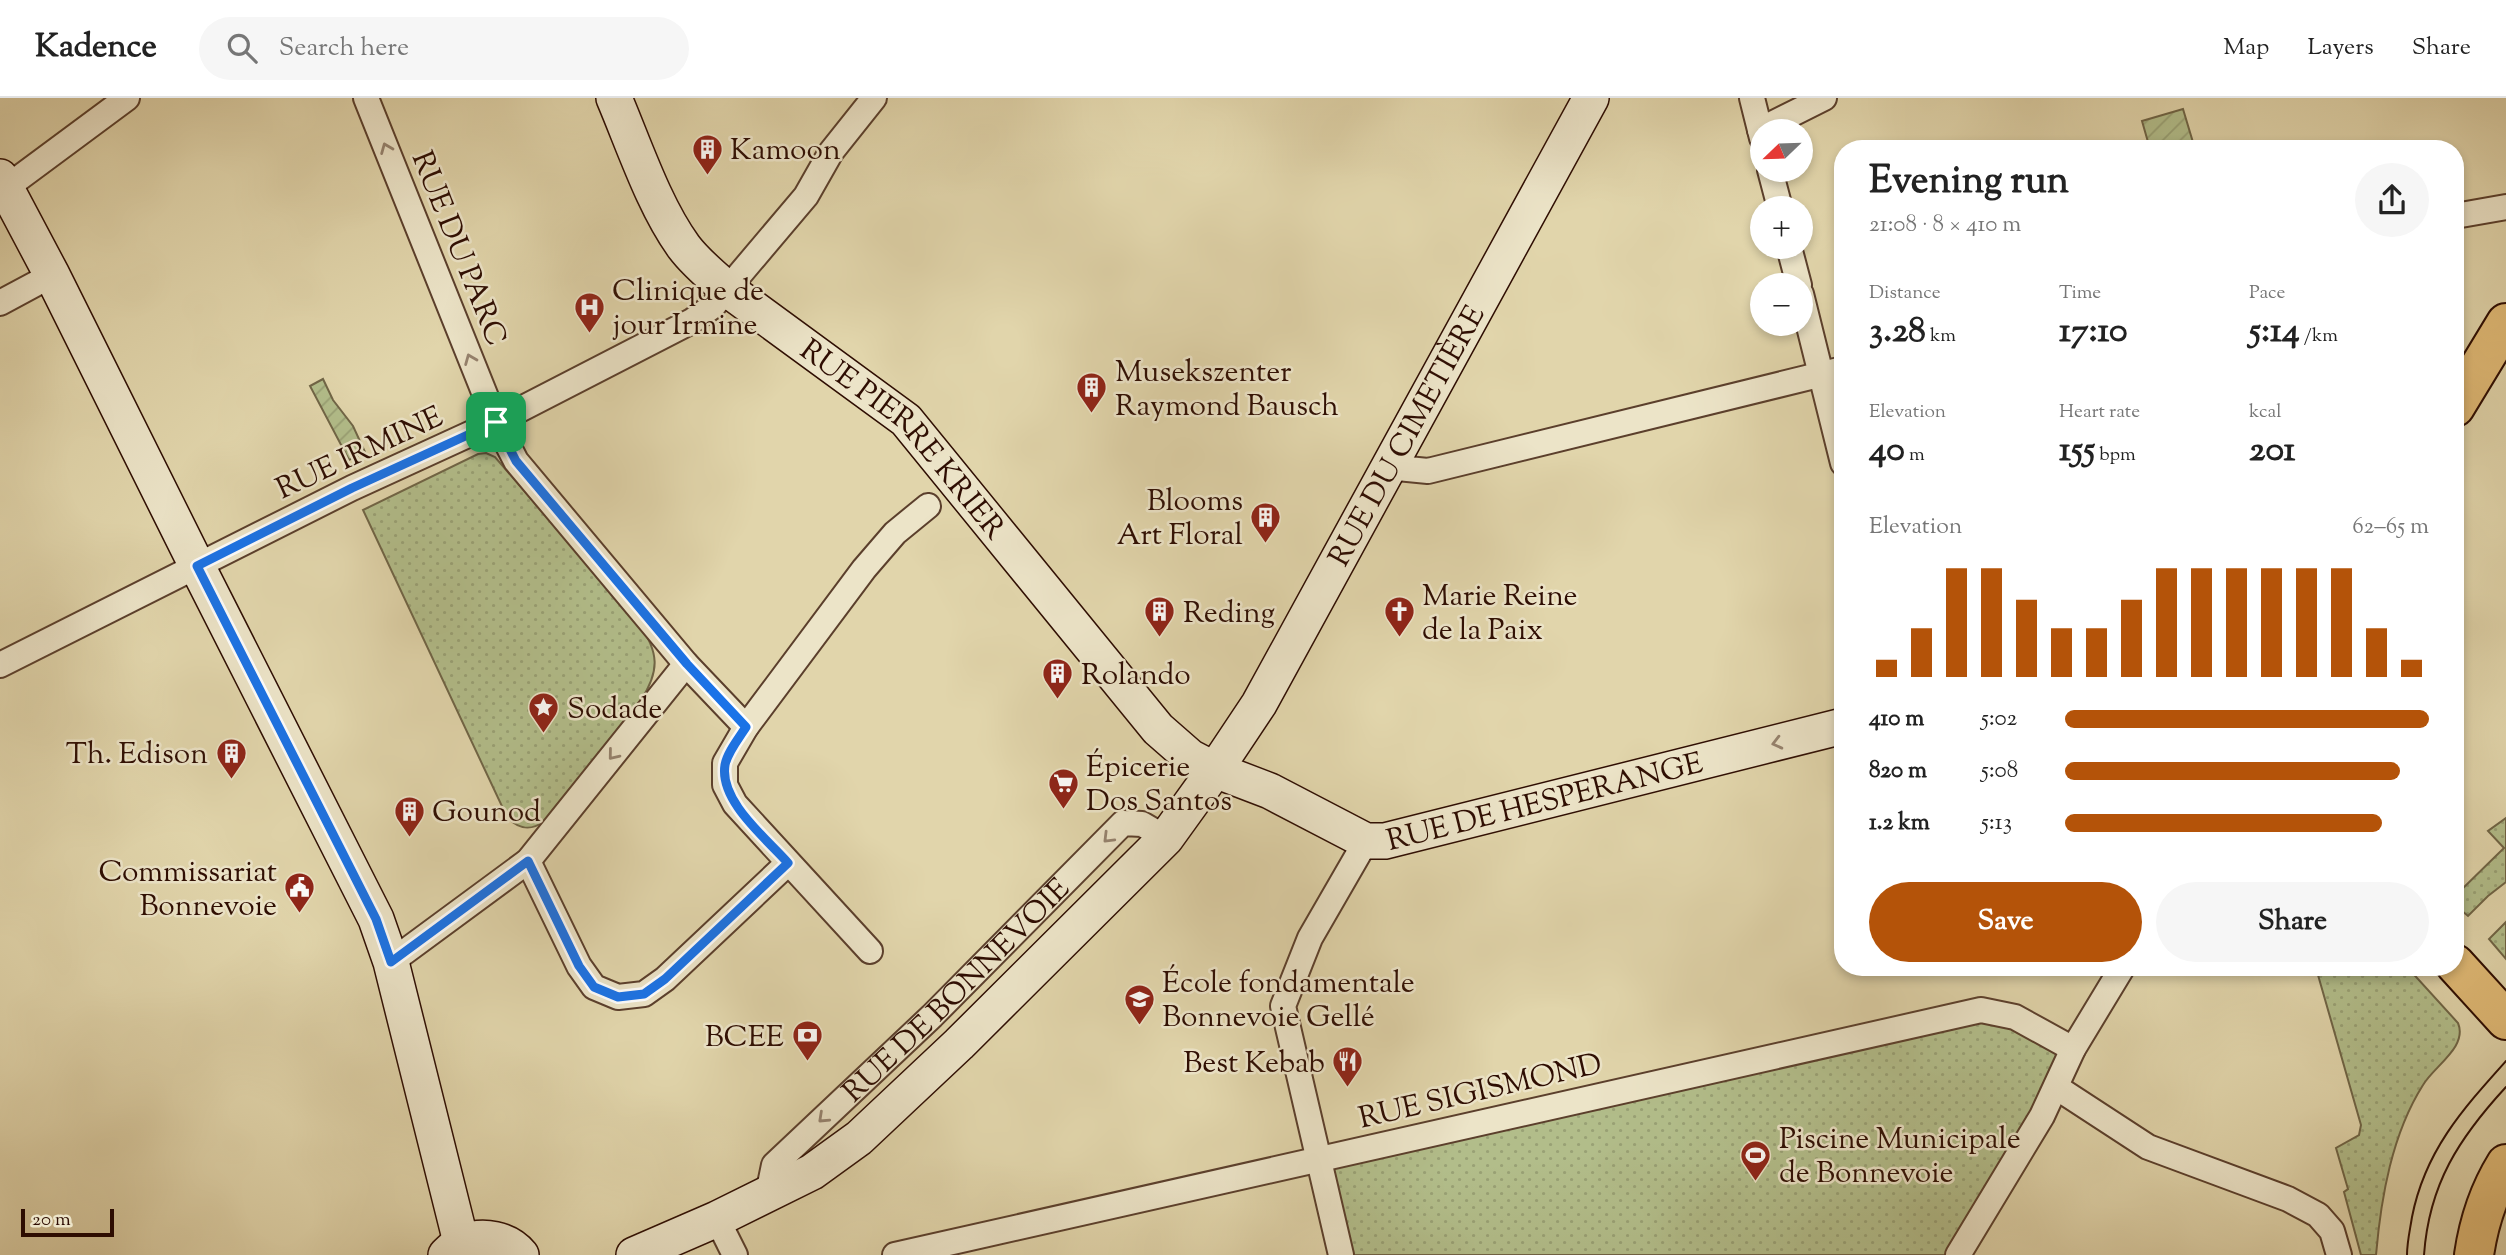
<!DOCTYPE html>
<html lang="en">
<head>
<meta charset="utf-8">
<style>
  body { margin:0; font-family:"Sorts Mill Goudy",serif; background:#f6f6f6; color:#222; height:100vh; display:flex; flex-direction:column; font-size:26px; white-space:nowrap }
  * { box-sizing:border-box; margin:0 }
  p { font-size:23px; color:#767676 }
  .icon { flex:none; width:38px; height:38px; fill:none; stroke:currentColor; stroke-width:2; stroke-linecap:round; stroke-linejoin:round }
  .map { position:relative; flex:1; overflow:hidden }
  .side { position:absolute; left:1834px; top:42px; width:630px; height:836px; display:flex; flex-direction:column; background:#fff; border-radius:28px; box-shadow:0 4px 10px #0003 }
  .side>* { flex:none }
  .needle { width:46px; rotate:247deg }
  .tools { position:absolute; left:1750px; top:21px; display:grid; gap:14px }
  .tools a { display:grid; place-items:center; width:63px; height:63px; border-radius:50%; background:#fff; box-shadow:0 4px 10px #0003; font-size:35px }
  .scale { position:absolute; left:21px; bottom:18px; width:93px; box-sizing:border-box; padding-left:7px; border:4px solid #2e0d02; border-top:0; font-size:19px; line-height:24px; white-space:nowrap; color:#2e0d02; -webkit-text-stroke:5px #ece4c8; paint-order:stroke }
  .pin { position:absolute; display:grid; place-items:center; width:60px; height:60px; color:#fff; margin:-30px; border-radius:14px; box-shadow:0 4px 10px #0006 }
  .round { display:grid; place-items:center; flex:none; width:74px; height:74px; border-radius:37px; background:#f6f6f6 }
  .summary { display:flex; align-items:center; justify-content:space-between; height:119px; padding:0 35px }
  h1 { font-size:38px; font-weight:700; line-height:52px }
  .figures { display:grid; grid-template-columns:repeat(3,1fr); gap:10px; height:119px; padding:7px 35px }
  .figures div { display:grid; align-content:center }
  .figures b { font-size:35px; font-weight:700 }
  .figures small { font-size:19px; font-weight:400 }
  .figures p { font-size:19px }
  .chart { height:196px; padding:14px 35px }
  .chart p { display:flex; justify-content:space-between }
  .chart svg { width:100%; height:126px; margin-top:7px; stroke:#b45309; stroke-width:6 }
  .primary-button { display:flex; gap:14px; margin-top:auto; padding:14px 35px }
  .primary-button a { flex:1; height:80px; border-radius:42px; background:#b45309; color:#fff; font-size:28px; font-weight:700; line-height:80px; text-align:center }
  .primary-button a+a { background:#f6f6f6; color:#222 }
  ul { padding:0 35px; list-style:none; font-size:23px }
  li { display:grid; grid-template-columns:112px 84px 1fr; align-items:center; height:52px }
  li i { height:18px; border-radius:9px; background:#b45309 }
  header { display:flex; align-items:center; gap:42px; box-sizing:border-box; height:98px; padding:0 35px; background:#fff; border-bottom:2px solid #e0e0e0 }
  header strong { font-size:33px }
  nav { display:flex; gap:38px; margin-inline-start:auto; font-size:24px }
  .search { width:490px; height:63px; background:#f6f6f6; display:flex; align-items:center; gap:18px; box-sizing:border-box; padding:0 24px; border-radius:38px; color:#767676; font-size:26px }
  .map>svg:first-child { display:block }
  .grass { fill:url(#grass-dots); stroke:#706546; stroke-width:2 }
  .garden { fill:url(#garden-furrows); stroke:#706546; stroke-width:2 }
  .lines { fill:none; stroke-linecap:round; stroke-linejoin:round }
  .street-casing { stroke:#5b3f2c; stroke-width:28 }
  .secondary-casing { stroke:#2e0d02; stroke-width:38 }
  .primary-casing { stroke:#2e0d02; stroke-width:42 }
  .street { stroke:#ece4c8; stroke-width:24 }
  .secondary { stroke:#ece4c8; stroke-width:35 }
  .primary { stroke:#e0ba76; stroke-width:38 }
  .tram { stroke:#2e0d02; stroke-width:2 }
  .oneway { stroke:#96836f }
  .route-casing { stroke:#fff; stroke-width:14 }
  .route { stroke:#1a73e8; stroke-width:9 }
  .labels { text-anchor:middle; stroke-width:5; stroke-linejoin:round; paint-order:stroke }
  .poi-label { font-size:30px; fill:#2e0d02; stroke:#ece4c8; text-anchor:start }
  .street-label { font-size:30px; fill:#2e0d02; stroke:#ece4c8 }
</style>
</head>
<body>
<header>
<strong>Kadence</strong>
<div class="search"><svg class="icon" aria-label="search" viewBox="0 0 24 24"><circle cx="10" cy="10" r="6"/><path d="M15 15l6 6"/></svg>Search here</div>
<nav><a>Map</a><a>Layers</a><a>Share</a></nav>
</header>
<div class="map">
<svg width="2506" height="1157" viewBox="0 0 2506 1157">
  <defs>
    <pattern id="grass-dots" width="8" height="8" patternUnits="userSpaceOnUse" patternTransform="scale(1.75)"><rect width="8" height="8" fill="#b2bd8a"/><path d="M2 2h.1M6 6h.1" fill="none" stroke="#99a175" stroke-width="1.8" stroke-linecap="round"/></pattern>
    <pattern id="garden-furrows" width="10" height="10" patternUnits="userSpaceOnUse" patternTransform="scale(1.75)"><rect width="10" height="10" fill="#b2bd8a"/><path d="M-1 1l2-2M0 10L10 0M9 11l2-2" fill="none" stroke="#99a175"/></pattern>
  </defs>
  <rect width="100%" height="100%" fill="#e1d5ab"/>
  <filter id="stains"><feTurbulence type="fractalNoise" baseFrequency=".00286" numOctaves="4"/><feColorMatrix values="0 0 0 0 .2 0 0 0 0 .09 0 0 0 0 .02 0 0 0 .5 -.17"/></filter>
  <radialGradient id="worn" r=".72"><stop offset=".6" stop-color="#630" stop-opacity="0"/><stop offset="1" stop-color="#630" stop-opacity=".3"/></radialGradient>
  <g class="grass">
    <path d="M486 355 495 359 639 526C659 554 660 573 641 602L545 723C531 733 519 732 507 719L363 412 478 356Z"/>
    <polygon points="2506,720 2506,784 2488,798 2468,818 2455,807 2455,798 2504,750 2488,733"/>
    <polygon points="2506,824 2506,861 2489,841"/>
    <path d="M2316 870H2408L2458 925C2468 949 2434 968 2423 987 2392 1036 2381 1099 2376 1157H2361L2344 1094 2348 1091 2336 1050 2359 1037 2361 1027Z"/>
    <polygon points="1981,912 2073,951 1958,1157 1341,1157 1319,1061"/>
  </g>
  <g class="garden">
    <polygon points="2183,11 2195,51 2150,51 2142,23"/>
    <polygon points="323,281 333,302 353,328 365,354 349,362 310,288"/>
  </g>
  <g class="lines">
    <defs>
      <g id="street">
        <polyline points="366,0 496,324 516,363 686,566 746,629"/>
        <polyline points="1752,0 1762,40"/>
        <polyline points="1760,32 1824,0"/>
        <polyline points="1770,72 1780,110"/>
        <polyline points="7,89 127,0"/>
        <polyline points="2455,118 2506,109"/>
        <polyline points="1789,149 1799,187"/>
        <polyline points="1801,196 1843,365"/>
        <polyline points="0,205 52,177"/>
        <polyline points="1387,369 1428,373 1843,271"/>
        <polyline points="0,567 352,390 496,324 692,223 713,208 806,98 831,54 874,0"/>
        <polyline points="528,763 579,868 594,889 618,899 644,896 665,881 788,765"/>
        <polyline points="870,853 735,706 725,687 725,665 746,629 864,471 895,435 928,408"/>
        <polyline points="391,864 528,763 686,566"/>
        <polyline points="2056,989 2148,1049 2288,1101 2318,1117 2332,1133 2339,1157"/>
        <path id="s1" d="M768 1096 774 1067 932 918 1123 725 1142 726 1166 740"/>
        <polyline points="717,1121 735,1157"/>
        <polyline points="895,1157 1981,912 2015,919 2073,951"/>
        <polyline points="1341,1157 1283,908 1310,840 1366,743"/>
        <polyline points="1958,1157 2042,1018 2073,951 2122,870"/>
      </g>
      <g id="secondary">
        <path id="s2" d="M614 0C634 47 654 108 684 149 696 165 712 178 727 191L906 322 1158 631 1190 659 1215 672 1270 693 1366 743H1385L1843 628"/>
        <polyline points="0,79 52,177 197,468 376,821 391,864 461,1144"/>
        <path d="M446 1157C451 1152 457 1146 464 1144 483 1136 508 1141 521 1157"/>
        <path id="s3" d="M634 1157 717 1121 812 1074 859 1040 959 946 1166 740 1215 672 1259 606 1591 0"/>
      </g>
      <g id="primary">
        <polyline points="2455,309 2506,225"/>
        <polyline points="2455,866 2506,922"/>
        <path d="M2474 1157C2479 1123 2488 1095 2506 1066"/>
      </g>
    </defs>
    <use href="#street" class="street-casing"/>
    <use href="#secondary" class="secondary-casing"/>
    <use href="#primary" class="primary-casing"/>
    <use href="#street" class="street"/>
    <use href="#secondary" class="secondary"/>
    <use href="#primary" class="primary"/>
    <g class="tram">
      <path d="M2407 1157C2407 1144 2410 1132 2412 1119 2425 1053 2462 1012 2506 963"/>
      <path d="M2424 1157C2429 1086 2459 1040 2506 989"/>
    </g>
  </g>
  <defs><path id="oneway-chevron" d="M-2-3.5L2.5 0L-2 3.5" fill="none" stroke-width="1.6" stroke-linecap="round" stroke-linejoin="round" transform="scale(1.75)"/></defs>
  <g class="oneway">
    <use href="#oneway-chevron" transform="translate(386 50) rotate(-112)"/>
    <use href="#oneway-chevron" transform="translate(470 261) rotate(-112)"/>
    <use href="#oneway-chevron" transform="translate(1777 645) rotate(166)"/>
    <use href="#oneway-chevron" transform="translate(613 657) rotate(129)"/>
    <use href="#oneway-chevron" transform="translate(1108 740) rotate(135)"/>
    <use href="#oneway-chevron" transform="translate(823 1020) rotate(137)"/>
  </g>
  <g class="lines">
    <defs>
      <path id="route" d="M496 324 516 363 687 566 746 629C739 640 727 655 725 667 719 703 766 740 788 765L665 881 644 896 618 899 594 889 579 868 528 763 391 864 376 821 197 468 352 390Z"/>
    </defs>
    <use href="#route" class="route-casing"/>
    <use href="#route" class="route"/>
  </g>
  <defs>
    <symbol id="building-pin" viewBox="-11 -11 22 30"><path d="M0 17L-7.5 6A9.5 9.5 0 1 1 7.5 6Z" fill="#8f2418" stroke="#ece4c8"/><path d="M-4-6H4V6H1V3H-1V6H-4ZM-2.5-4.3h1.7v1.8h-1.7ZM.8-4.3h1.7v1.8H.8ZM-2.5-1h1.7V.8h-1.7ZM.8-1h1.7V.8H.8Z" fill="#fff"/></symbol>
    <symbol id="hospital-pin" viewBox="-11 -11 22 30"><path d="M0 17L-7.5 6A9.5 9.5 0 1 1 7.5 6Z" fill="#8f2418" stroke="#ece4c8"/><path d="M-5-5h3v3.5h4V-5h3V5h-3V1.5h-4V5h-3Z" fill="#fff"/></symbol>
    <symbol id="church-pin" viewBox="-11 -11 22 30"><path d="M0 17L-7.5 6A9.5 9.5 0 1 1 7.5 6Z" fill="#8f2418" stroke="#ece4c8"/><path d="M-1.2-6h2.4v3.5h3.3v2.4h-3.3V6h-2.4V-.1h-3.3v-2.4h3.3Z" fill="#fff"/></symbol>
    <symbol id="sight-pin" viewBox="-11 -11 22 30"><path d="M0 17L-7.5 6A9.5 9.5 0 1 1 7.5 6Z" fill="#8f2418" stroke="#ece4c8"/><path d="M0-6L1.8-2.2L6-1.7L2.9 1.2L3.7 5.4L0 3.3L-3.7 5.4L-2.9 1.2L-6-1.7L-1.8-2.2Z" fill="#fff"/></symbol>
    <symbol id="supermarket-pin" viewBox="-11 -11 22 30"><path d="M0 17L-7.5 6A9.5 9.5 0 1 1 7.5 6Z" fill="#8f2418" stroke="#ece4c8"/><path d="M-6-5.5h2.5l.6 2H6L4.5 2H-2.5L-4.4-4H-6ZM-1.5 3.2a1.3 1.3 0 1 0 .1 0ZM3 3.2a1.3 1.3 0 1 0 .1 0Z" fill="#fff"/></symbol>
    <symbol id="civic-pin" viewBox="-11 -11 22 30"><path d="M0 17L-7.5 6A9.5 9.5 0 1 1 7.5 6Z" fill="#8f2418" stroke="#ece4c8"/><path d="M-.6-6.5H3V-4.5H.6V-3L4-1V1h2V6H-6V1h2V-1L-.6-3ZM-1.2 2.5V6h2.4V2.5Z" fill="#fff"/></symbol>
    <symbol id="school-pin" viewBox="-11 -11 22 30"><path d="M0 17L-7.5 6A9.5 9.5 0 1 1 7.5 6Z" fill="#8f2418" stroke="#ece4c8"/><path d="M0-5L7-2L0 1L-7-2ZM-4 1L0 2.5L4 1V4Q0 6-4 4Z" fill="#fff"/></symbol>
    <symbol id="bank-pin" viewBox="-11 -11 22 30"><path d="M0 17L-7.5 6A9.5 9.5 0 1 1 7.5 6Z" fill="#8f2418" stroke="#ece4c8"/><path d="M-6-4H6V4H-6ZM0-2.3a2.3 2.3 0 1 0 0 4.6a2.3 2.3 0 1 0 0-4.6Z" fill="#fff"/></symbol>
    <symbol id="restaurant-pin" viewBox="-11 -11 22 30"><path d="M0 17L-7.5 6A9.5 9.5 0 1 1 7.5 6Z" fill="#8f2418" stroke="#ece4c8"/><path d="M-5-6h1v4h1v-4h1v4h1v-4h1v5L-1.5 .5V6h-2V.5L-5-1ZM5-6V6H3V1.5H1.5Q1.5-4 5-6Z" fill="#fff"/></symbol>
    <symbol id="stadium-pin" viewBox="-11 -11 22 30"><path d="M0 17L-7.5 6A9.5 9.5 0 1 1 7.5 6Z" fill="#8f2418" stroke="#ece4c8"/><path d="M0-5a6.5 5 0 1 0 0 10a6.5 5 0 1 0 0-10ZM-3.5-1.8h7v3.6h-7Z" fill="#fff"/></symbol>
  </defs>
  <g fill-rule="evenodd">
    <use href="#building-pin" x="690" y="34" width="35" height="47"/>
    <use href="#hospital-pin" x="572" y="192" width="35" height="47"/>
    <use href="#building-pin" x="1074" y="272" width="35" height="47"/>
    <use href="#building-pin" x="1248" y="402" width="35" height="47"/>
    <use href="#building-pin" x="1142" y="496" width="35" height="47"/>
    <use href="#church-pin" x="1382" y="496" width="35" height="47"/>
    <use href="#building-pin" x="1040" y="558" width="35" height="47"/>
    <use href="#sight-pin" x="526" y="592" width="35" height="47"/>
    <use href="#building-pin" x="214" y="638" width="35" height="47"/>
    <use href="#supermarket-pin" x="1046" y="668" width="35" height="47"/>
    <use href="#building-pin" x="392" y="696" width="35" height="47"/>
    <use href="#civic-pin" x="282" y="772" width="35" height="47"/>
    <use href="#school-pin" x="1122" y="884" width="35" height="47"/>
    <use href="#bank-pin" x="790" y="920" width="35" height="47"/>
    <use href="#restaurant-pin" x="1330" y="946" width="35" height="47"/>
    <use href="#stadium-pin" x="1738" y="1040" width="35" height="47"/>
  </g>
  <g class="labels">
    <g class="poi-label">
      <text x="730" y="61">Kamoon</text>
      <text x="612" y="202">Clinique de<tspan x="612" dy="34">jour Irmine</tspan></text>
      <text x="1115" y="283">Musekszenter<tspan x="1115" dy="34">Raymond Bausch</tspan></text>
      <text x="1243" y="412" text-anchor="end">Blooms<tspan x="1243" dy="34">Art Floral</tspan></text>
      <text x="1422" y="507">Marie Reine<tspan x="1422" dy="34">de la Paix</tspan></text>
      <text x="1183" y="524">Reding</text>
      <text x="1081" y="586">Rolando</text>
      <text x="567" y="620">Sodade</text>
      <text x="208" y="665" text-anchor="end">Th. Edison</text>
      <text x="1086" y="678">Épicerie<tspan x="1086" dy="34">Dos Santos</tspan></text>
      <text x="432" y="723">Gounod</text>
      <text x="277" y="783" text-anchor="end">Commissariat<tspan x="277" dy="34">Bonnevoie</tspan></text>
      <text x="1162" y="894">École fondamentale<tspan x="1162" dy="34">Bonnevoie Gellé</tspan></text>
      <text x="784" y="948" text-anchor="end">BCEE</text>
      <text x="1325" y="974" text-anchor="end">Best Kebab</text>
      <text x="1779" y="1050">Piscine Municipale<tspan x="1779" dy="34">de Bonnevoie</tspan></text>
    </g>
    <g class="street-label">
      <text transform="translate(460 150) rotate(68)" y="10">RUE DU PARC</text>
      <text dy="10" stroke="none"><textPath href="#s3" startOffset="1153">RUE DU CIMETIÈRE</textPath></text>
      <text dy="10" stroke="none"><textPath href="#s2" startOffset="458">RUE PIERRE KRIER</textPath></text>
      <text transform="translate(359 354) rotate(-25)" y="10">RUE IRMINE</text>
      <text dy="10" stroke="none"><textPath href="#s2" startOffset="1267">RUE DE HESPERANGE</textPath></text>
      <text dy="10" stroke="none"><textPath href="#s1" startOffset="282">RUE DE BONNEVOIE</textPath></text>
      <text transform="translate(1480 992) rotate(-13)" y="10">RUE SIGISMOND</text>
    </g>
  </g>
  <rect width="100%" height="100%" filter="url(#stains)"/>
  <rect width="100%" height="100%" fill="url(#worn)"/>
</svg>
<div class="tools">
<a><svg class="needle" viewBox="-14 -14 28 28"><path d="M0-13l5 13h-10z" fill="#e53935"/><path d="M0 13l5-13h-10z" fill="#767676"/></svg></a>
<a>+</a>
<a>−</a>
</div>
<div class="scale">20 m</div>
<div class="pin" style="left:496px;top:324px;background:#1e9e55"><svg class="icon" aria-label="arrive" viewBox="0 0 24 24"><path d="M6 21V4h12l-3 4 3 4H6"/></svg></div>
<section class="side">
<div class="summary"><div><h1>Evening run</h1><p>21:08 · 8 × 410 m</p></div><a class="round"><svg class="icon" aria-label="share" viewBox="0 0 24 24"><path d="M12 15V3M7 8l5-5 5 5M5 13v7h14v-7"/></svg></a></div>
<div class="figures">
<div><p>Distance</p><b>3.28<small> km</small></b></div>
<div><p>Time</p><b>17:10</b></div>
<div><p>Pace</p><b>5:14<small> /km</small></b></div>
</div>
<div class="figures">
<div><p>Elevation</p><b>40<small> m</small></b></div>
<div><p>Heart rate</p><b>155<small> bpm</small></b></div>
<div><p>kcal</p><b>201</b></div>
</div>
<div class="chart"><p><span>Elevation</span>62–65 m</p>
<svg viewBox="0 0 160 44" preserveAspectRatio="none"><path d="M5 44V38M15 44V27M25 44V6M35 44V6M45 44V17M55 44V27M65 44V27M75 44V17M85 44V6M95 44V6M105 44V6M115 44V6M125 44V6M135 44V6M145 44V27M155 44V38"/></svg>
</div>
<ul>
<li><b>410 m</b>5:02<i style="width:100%"></i></li>
<li><b>820 m</b>5:08<i style="width:92%"></i></li>
<li><b>1.2 km</b>5:13<i style="width:87%"></i></li>
</ul>
<div class="primary-button"><a>Save</a><a>Share</a></div>
</section>
</div>
</body>
</html>
